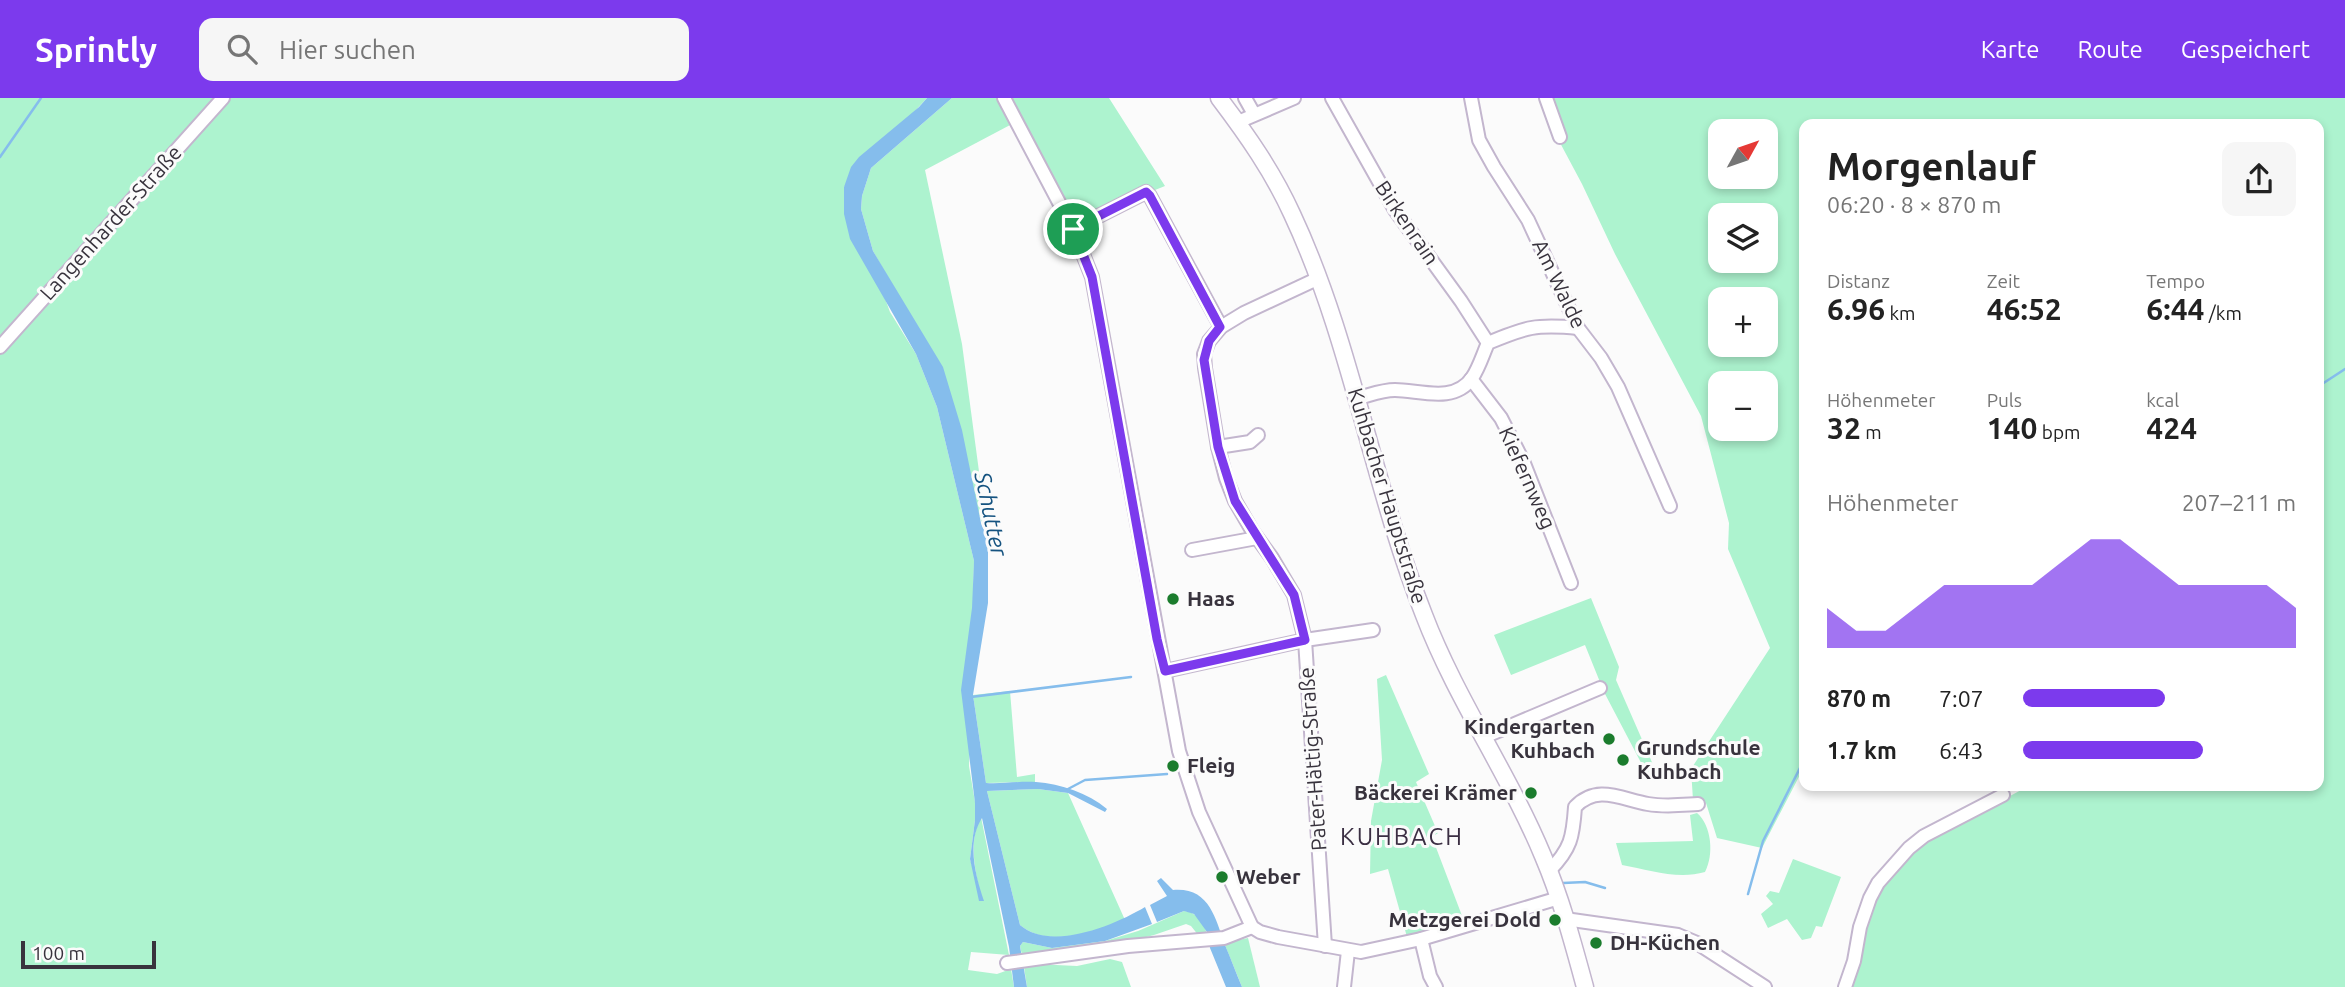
<!DOCTYPE html>
<html lang="de">
<head>
<meta charset="utf-8">
<style>
  body { margin:0; font-family:Ubuntu,sans-serif; background:#f6f6f6; color:#222; height:100vh; display:flex; flex-direction:column; font-size:26px; white-space:nowrap }
  * { box-sizing:border-box; margin:0 }
  p { font-size:23px; color:#767676 }
  .icon { flex:none; width:38px; height:38px; fill:none; stroke:currentColor; stroke-width:2; stroke-linecap:round; stroke-linejoin:round }
  .map { position:relative; flex:1; overflow:hidden }
  .details { position:absolute; left:1799px; top:21px; width:525px; height:672px; display:flex; flex-direction:column; background:#fff; border-radius:14px; box-shadow:0 4px 10px #0003 }
  .details>* { flex:none }
  .needle { width:46px; rotate:50deg }
  .tools { position:absolute; left:1708px; top:21px; display:grid; gap:14px }
  .tools a { display:grid; place-items:center; width:70px; height:70px; border-radius:14px; background:#fff; box-shadow:0 4px 10px #0003; font-size:35px }
  .scale { position:absolute; left:21px; bottom:18px; width:135px; box-sizing:border-box; padding-left:7px; border:4px solid #38333d; border-top:0; font-size:19px; line-height:24px; white-space:nowrap; color:#38333d; -webkit-text-stroke:5px #fbfbfb; paint-order:stroke }
  .pin { position:absolute; display:grid; place-items:center; width:60px; height:60px; color:#fff; margin:-30px; border:4px solid #fff; border-radius:50%; box-shadow:0 2px 7px #0007 }
  .round { display:grid; place-items:center; flex:none; width:74px; height:74px; border-radius:14px; background:#f6f6f6 }
  .summary { display:flex; align-items:center; justify-content:space-between; height:119px; padding:0 28px }
  h1 { font-size:38px; font-weight:600; line-height:52px }
  .stats { display:grid; grid-template-columns:repeat(3,1fr); gap:10px; height:119px; padding:7px 28px }
  .stats div { display:grid; align-content:center }
  .stats b { font-size:30px; font-weight:600 }
  .stats small { font-size:19px; font-weight:400 }
  .stats p { font-size:19px }
  .chart { height:196px; padding:14px 28px }
  .chart p { display:flex; justify-content:space-between }
  .chart svg { width:100%; height:126px; margin-top:7px; fill:#7c3aed; opacity:.7 }
  ul { padding:0 28px; list-style:none; font-size:23px }
  li { display:grid; grid-template-columns:112px 84px 1fr; align-items:center; height:52px }
  li i { height:18px; border-radius:9px; background:#7c3aed }
  header { display:flex; align-items:center; gap:42px; box-sizing:border-box; height:98px; padding:0 35px; background:#7c3aed; color:#fff }
  header strong { font-size:33px }
  nav { display:flex; gap:38px; margin-inline-start:auto; font-size:24px }
  .search { width:490px; height:63px; background:#f6f6f6; display:flex; align-items:center; gap:18px; box-sizing:border-box; padding:0 24px; border-radius:14px; color:#767676; font-size:26px }
  .map>svg:first-child { display:block }
  .green { fill:#adf3cf; fill-rule:evenodd }
  .water { fill:#85bdec }
  .lines { fill:none; stroke-linecap:round; stroke-linejoin:round }
  .stream { stroke:#85bdec; stroke-width:2.5 }
  .minor-casing { stroke:#c3b6ce; stroke-width:16 }
  .major-casing { stroke:#c3b6ce; stroke-width:19 }
  .minor { stroke:#fff; stroke-width:12 }
  .major { stroke:#fff; stroke-width:16 }
  .route-casing { stroke:#fff; stroke-width:14 }
  .route { stroke:#7c3aed; stroke-width:9 }
  .poi-dot { fill:#1b7c2d; stroke:#fbfbfb; stroke-width:2.5 }
  .labels { text-anchor:middle; stroke-width:6; stroke-linejoin:round; paint-order:stroke }
  .street-label { font-size:21px; fill:#38333d; stroke:#fbfbfb }
  .poi-label { font-size:21px; font-weight:bold; fill:#38333d; stroke:#fbfbfb; text-anchor:start }
  .water-label { font-size:23px; font-style:italic; fill:#155380; stroke:#fbfbfb }
  .quarter-label { font-size:24px; letter-spacing:2px; fill:#3b2f43; stroke:#fbfbfb }
</style>
</head>
<body>
<header>
<strong>Sprintly</strong>
<div class="search"><svg class="icon" aria-label="search" viewBox="0 0 24 24"><circle cx="10" cy="10" r="6"/><path d="M15 15l6 6"/></svg>Hier suchen</div>
<nav><a>Karte</a><a>Route</a><a>Gespeichert</a></nav>
</header>
<div class="map">
<svg width="2345" height="889" viewBox="0 0 2345 889">
  <rect width="100%" height="100%" fill="#fbfbfb"/>
  <g class="green">
    <polygon points="0,0 215,0 0,241"/>
    <path d="M225 0H927L844 89 890 214 916 256 937 309 974 463 969 668 975 704V722L970 761 981 798C975 772 968 744 981 719L1009 857 971 854 968 872 997 876 1011 871 1014 889H0V254Z"/>
    <polygon points="952,0 998,0 1012,26 925,72 962,246 988,441 905,209 873,153 861,111 862,98 871,70"/>
    <polygon points="1012,0 1109,0 1165,88 1155,92 1145,87 1076,124"/>
    <path d="M1544 0H2345V889H1849L1872 806 1880 792 1919 747 2023 691V688H2319V26H1804V669L1762 750 1717 740 1706 705 1693 702 1691 671 1770 550 1728 451 1729 425 1701 318 1615 156 1582 86 1558 41ZM1720 33H1766V79H1720ZM1720 117H1766V163H1720ZM1720 201H1766V247H1720ZM1720 285H1766V331H1720Z"/>
    <polygon points="1591,500 1619,569 1616,582 1658,678 1649,680 1604,594 1585,547 1511,577 1494,537"/>
    <polygon points="1386,577 1429,676 1416,684 1438,735 1432,739 1464,823 1407,839 1388,771 1370,776 1371,723 1382,662 1377,581"/>
    <polygon points="1010,593 1017,679 1035,676 1035,684 986,685 973,597"/>
    <path d="M1038 691 1068 695 1125 822C1095 833 1048 851 1020 827L987 693Z"/>
    <path d="M1697 715C1712 728 1714 757 1705 774 1678 782 1649 772 1622 767L1616 745 1693 743 1690 717Z"/>
    <polygon points="1793,761 1841,779 1822,829 1816,828 1811,840 1802,842 1787,821 1768,830 1761,816 1773,806 1766,798 1770,793 1779,795"/>
    <path d="M1184 813C1197 814 1204 825 1207 836L1199 838 1191 828 1186 826 1154 837 1127 844 1022 857 1020 848 1023 844 1052 850 1105 843 1138 833Z"/>
    <polygon points="1248,840 1260,889 1242,889 1225,847 1225,845"/>
    <polygon points="1110,861 1122,864 1131,889 1027,889 1024,869 1035,866 1077,868"/>
  </g>
  <g class="water">
    <path d="M927 0H952L871 70 862 98 861 111 873 153 943 269 962 332 981 425 988 441V505L973 597 986 685C1003 686 1019 683 1036 684 1061 686 1088 695 1107 711L1105 714 1068 695 1038 691 987 693 1020 827C1051 854 1115 827 1145 809L1152 826 1105 843 1052 850 1023 844 1020 848 1027 889H1014L1009 849 982 720C966 745 976 779 984 803H979L970 761 975 722V705L961 592 972 510 974 463 937 309 916 256 850 141 844 116V89L851 69 859 59 919 9Z"/>
    <path d="M1161 780 1173 792C1209 789 1215 819 1225 847 1231 861 1236 875 1242 889H1226L1210 850 1207 834 1194 816 1184 813 1157 824 1150 807 1167 798 1157 783Z"/>
  </g>
  <g class="lines">
    <g class="stream">
      <polyline points="0,59 41,0"/>
      <polyline points="2319,288 2345,271"/>
      <polyline points="971,599 1131,579"/>
      <polyline points="1068,691 1085,682 1167,676"/>
      <polyline points="1563,785 1585,784 1605,790"/>
      <polyline points="1748,796 1763,743 1804,662"/>
    </g>
    <defs>
      <g id="minor">
        <polyline points="1004,0 1073,131 1092,179 1179,653 1199,714 1252,829"/>
        <polyline points="1245,0 1254,16"/>
        <polyline points="1332,0 1395,112 1461,203 1488,245"/>
        <polyline points="1471,0 1479,42 1494,69 1528,122 1578,230 1601,260 1618,289 1670,408"/>
        <polyline points="1546,0 1560,39"/>
        <polyline points="1238,24 1294,0"/>
        <polyline points="1073,131 1146,94 1150,98 1221,229"/>
        <polyline points="1319,180 1244,215 1221,229 1209,243 1204,256 1205,270 1218,349 1226,380 1235,403 1253,434 1272,460 1294,497 1305,542 1325,848"/>
        <polyline points="0,249 223,0"/>
        <polyline points="1471,281 1501,320 1523,363 1571,485"/>
        <path d="M1358 300C1370 297 1382 292 1395 292 1419 292 1454 306 1472 280 1479 270 1483 256 1488 245 1526 229 1536 226 1578 230"/>
        <polyline points="1218,349 1250,344 1258,337"/>
        <polyline points="1192,452 1257,440"/>
        <polyline points="1165,573 1305,542 1373,532"/>
        <polyline points="1484,639 1600,590"/>
        <path d="M1549 773C1571 751 1573 739 1575 709 1597 686 1621 701 1648 706 1665 709 1681 707 1698 706"/>
        <polyline points="1565,821 1678,837 1697,845 1765,889"/>
        <polyline points="1252,829 1260,834 1278,839 1361,854 1421,841 1559,800"/>
        <polyline points="1421,841 1430,878 1436,889"/>
        <polyline points="1007,865 1128,848 1224,840 1252,829"/>
        <polyline points="1344,889 1348,853"/>
        <polyline points="1845,889 1854,863 1860,829 1870,800 1878,785 1909,750 1924,738 2003,697"/>
      </g>
      <path id="major" d="M1219 0C1247 37 1273 74 1292 116 1352 244 1372 386 1424 517 1456 601 1509 676 1543 758 1561 800 1573 845 1585 889"/>
    </defs>
    <use href="#minor" class="minor-casing"/>
    <use href="#major" class="major-casing"/>
    <use href="#minor" class="minor"/>
    <use href="#major" class="major"/>
  </g>
  <g class="lines">
    <defs>
      <polygon id="route" points="1146,94 1150,98 1220,229 1209,243 1204,262 1218,349 1235,403 1294,497 1305,542 1165,573 1157,541 1092,179 1073,131"/>
    </defs>
    <use href="#route" class="route-casing"/>
    <use href="#route" class="route"/>
  </g>
  <g class="poi-dot">
    <circle cx="1173" cy="501" r="7"/>
    <circle cx="1609" cy="641" r="7"/>
    <circle cx="1623" cy="662" r="7"/>
    <circle cx="1173" cy="668" r="7"/>
    <circle cx="1531" cy="695" r="7"/>
    <circle cx="1222" cy="779" r="7"/>
    <circle cx="1555" cy="822" r="7"/>
    <circle cx="1596" cy="845" r="7"/>
  </g>
  <g class="labels">
    <g class="street-label">
      <text transform="translate(111 125) rotate(-48)" y="7">Langenharder-Straße</text>
      <text transform="translate(1407 125) rotate(56)" y="7">Birkenrain</text>
      <text transform="translate(1559 186) rotate(64)" y="7">Am Walde</text>
      <text transform="translate(1527 380) rotate(66)" y="7">Kiefernweg</text>
      <text transform="translate(1387 398) rotate(73)" y="7">Kuhbacher Hauptstraße</text>
      <text transform="translate(1313 661) rotate(-94)" y="7">Pater-Hättig-Straße</text>
    </g>
    <g class="poi-label">
      <text x="1187" y="508">Haas</text>
      <text x="1595" y="636" text-anchor="end">Kindergarten<tspan x="1595" dy="24">Kuhbach</tspan></text>
      <text x="1637" y="657">Grundschule<tspan x="1637" dy="24">Kuhbach</tspan></text>
      <text x="1187" y="675">Fleig</text>
      <text x="1517" y="702" text-anchor="end">Bäckerei Krämer</text>
      <text x="1236" y="786">Weber</text>
      <text x="1541" y="829" text-anchor="end">Metzgerei Dold</text>
      <text x="1610" y="852">DH-Küchen</text>
    </g>
    <g class="water-label">
      <text transform="translate(991 416) rotate(78)" y="8">Schutter</text>
    </g>
    <g class="quarter-label">
      <text x="1402" y="747">KUHBACH</text>
    </g>
  </g>
</svg>
<div class="tools">
<a><svg class="needle" viewBox="-14 -14 28 28"><path d="M0-13l5 13h-10z" fill="#e53935"/><path d="M0 13l5-13h-10z" fill="#767676"/></svg></a>
<a><svg class="icon" aria-label="layers" viewBox="0 0 24 24"><path d="M12 4l9 5-9 5-9-5zM3 14l9 5 9-5"/></svg></a>
<a>+</a>
<a>−</a>
</div>
<div class="scale">100 m</div>
<div class="pin" style="left:1073px;top:131px;background:#1e9e55"><svg class="icon" aria-label="arrive" viewBox="0 0 24 24"><path d="M6 21V4h12l-3 4 3 4H6"/></svg></div>
<section class="details">
<div class="summary"><div><h1>Morgenlauf</h1><p>06:20 · 8 × 870 m</p></div><a class="round"><svg class="icon" aria-label="share" viewBox="0 0 24 24"><path d="M12 15V3M7 8l5-5 5 5M5 13v7h14v-7"/></svg></a></div>
<div class="stats">
<div><p>Distanz</p><b>6.96<small> km</small></b></div>
<div><p>Zeit</p><b>46:52</b></div>
<div><p>Tempo</p><b>6:44<small> /km</small></b></div>
</div>
<div class="stats">
<div><p>Höhenmeter</p><b>32<small> m</small></b></div>
<div><p>Puls</p><b>140<small> bpm</small></b></div>
<div><p>kcal</p><b>424</b></div>
</div>
<div class="chart"><p><span>Höhenmeter</span>207–211 m</p>
<svg viewBox="0 0 160 44" preserveAspectRatio="none"><path d="M0 44V30L10 38L20 38L30 30L40 22L50 22L60 22L70 22L80 14L90 6L100 6L110 14L120 22L130 22L140 22L150 22L160 30V44z"/></svg>
</div>
<ul>
<li><b>870 m</b>7:07<i style="width:52%"></i></li>
<li><b>1.7 km</b>6:43<i style="width:66%"></i></li>
</ul>
</section>
</div>
</body>
</html>
